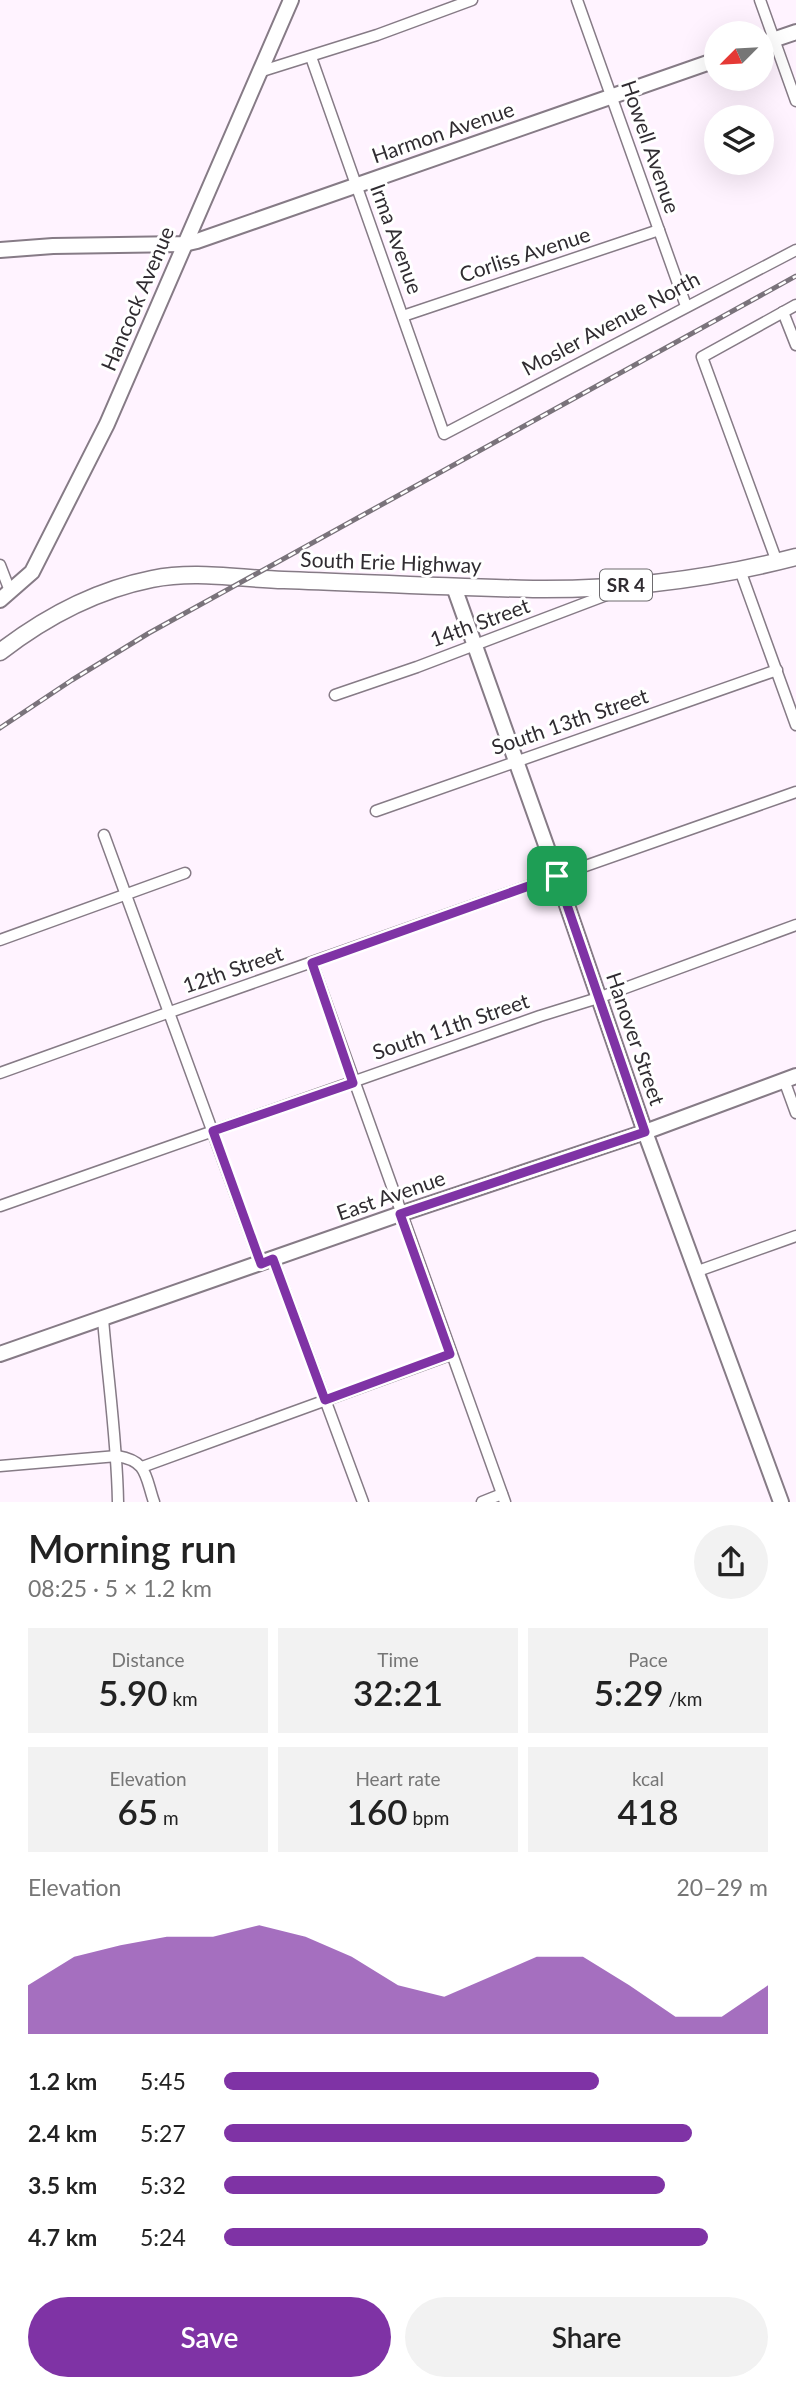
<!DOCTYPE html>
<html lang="en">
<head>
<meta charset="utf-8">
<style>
  body { margin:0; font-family:Lato,sans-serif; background:#f2f2f2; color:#222; height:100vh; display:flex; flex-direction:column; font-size:26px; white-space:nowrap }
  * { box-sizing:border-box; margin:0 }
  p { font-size:23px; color:#767676 }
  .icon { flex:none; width:38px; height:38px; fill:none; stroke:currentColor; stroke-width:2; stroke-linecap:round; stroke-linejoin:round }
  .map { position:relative; height:1502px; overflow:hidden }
  .drawer { display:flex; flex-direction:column; background:#fff; flex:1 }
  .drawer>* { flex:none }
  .needle { width:46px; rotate:246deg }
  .fabs { position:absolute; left:704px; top:21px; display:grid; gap:14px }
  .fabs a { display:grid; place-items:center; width:70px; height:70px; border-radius:50%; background:#fff; box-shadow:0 7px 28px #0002; font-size:35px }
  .pin { position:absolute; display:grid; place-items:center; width:60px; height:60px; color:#fff; margin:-30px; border-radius:14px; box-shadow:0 4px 10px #0006 }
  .round { display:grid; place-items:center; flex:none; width:74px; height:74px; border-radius:37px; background:#f2f2f2 }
  .summary { display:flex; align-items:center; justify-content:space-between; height:119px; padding:0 28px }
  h1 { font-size:38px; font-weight:600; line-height:52px }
  .metrics { display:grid; grid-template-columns:repeat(3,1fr); gap:10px; height:119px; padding:7px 28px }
  .metrics div { display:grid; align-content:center; border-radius:0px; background:#f2f2f2; text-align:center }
  .metrics b { font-size:35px; font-weight:600 }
  .metrics small { font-size:19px; font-weight:400 }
  .metrics p { font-size:19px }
  .chart { height:196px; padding:14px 28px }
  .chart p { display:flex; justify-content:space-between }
  .chart svg { width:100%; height:126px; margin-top:7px; fill:#7f33a5; opacity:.7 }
  .cta { display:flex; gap:14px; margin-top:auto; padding:14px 28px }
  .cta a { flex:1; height:80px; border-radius:42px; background:#7f33a5; color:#fff; font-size:28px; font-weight:600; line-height:80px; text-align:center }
  .cta a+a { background:#f2f2f2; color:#222 }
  ul { padding:0 28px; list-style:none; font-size:23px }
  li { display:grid; grid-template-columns:112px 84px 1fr; align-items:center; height:52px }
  li i { height:18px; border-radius:9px; background:#7f33a5 }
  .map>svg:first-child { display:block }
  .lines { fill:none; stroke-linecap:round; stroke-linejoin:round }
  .street-casing { stroke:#867b86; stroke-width:13 }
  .secondary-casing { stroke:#867b86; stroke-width:18 }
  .primary-casing { stroke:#867b86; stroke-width:19 }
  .street { stroke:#fff; stroke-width:10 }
  .secondary { stroke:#fff; stroke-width:14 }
  .primary { stroke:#fff; stroke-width:16 }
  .rail-casing { stroke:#7a737b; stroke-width:5 }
  .rail { stroke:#fff; stroke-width:2.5; stroke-dasharray:8; stroke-linecap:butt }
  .route-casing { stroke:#fff; stroke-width:14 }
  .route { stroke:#7f33a5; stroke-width:9 }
  .labels { text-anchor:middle; stroke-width:6; stroke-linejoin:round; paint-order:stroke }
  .shield { fill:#fff; stroke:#6e6b6f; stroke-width:2 }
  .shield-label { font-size:19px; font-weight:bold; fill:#302c31 }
  .street-label { font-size:21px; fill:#302c31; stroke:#fff }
</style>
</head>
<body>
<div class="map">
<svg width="796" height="1502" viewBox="0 0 796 1502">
  <rect width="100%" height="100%" fill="#fff3ff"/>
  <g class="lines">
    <defs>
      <g id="street">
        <polyline points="577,0 686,306"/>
        <polyline points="760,0 796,101"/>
        <polyline points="311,57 444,434 796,250"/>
        <polyline points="259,72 377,35 472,0"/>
        <polyline points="783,312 796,345"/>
        <polyline points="403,316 659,230"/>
        <polyline points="777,562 702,357 796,305"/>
        <polyline points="0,565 10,591"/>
        <polyline points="740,570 796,725"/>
        <polyline points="335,695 417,667 617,591"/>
        <polyline points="376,811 777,670"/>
        <polyline points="104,835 261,1264"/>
        <polyline points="0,940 185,873"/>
        <polyline points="312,963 505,1502"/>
        <polyline points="0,1073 170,1012 796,792"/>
        <polyline points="784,1080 796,1113"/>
        <polyline points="0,1206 540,1016 598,998 796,925"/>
        <polyline points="273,1259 363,1502"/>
        <polyline points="698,1271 796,1236"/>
        <path d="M103 1319C108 1380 117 1441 118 1502"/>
        <path d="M0 1466 117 1456C148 1461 145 1476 154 1502"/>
        <polyline points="142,1467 450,1355"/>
        <polyline points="482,1502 502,1494"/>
      </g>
      <g id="secondary">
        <polyline points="761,44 796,32"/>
        <polyline points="0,250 53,246 184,244 197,241 716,60"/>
        <polyline points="454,587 557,876 645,1132 781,1502"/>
        <polyline points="0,600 32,572 107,424 291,0"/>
        <polyline points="0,1354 400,1214 645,1132 796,1076"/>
      </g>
      <path id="primary" d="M0 652C44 618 97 590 152 579 196 570 240 579 284 580 367 583 450 587 533 589 621 590 711 579 796 557"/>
    </defs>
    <use href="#street" class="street-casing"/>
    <use href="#secondary" class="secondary-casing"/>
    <use href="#primary" class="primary-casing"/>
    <use href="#street" class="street"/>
    <use href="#secondary" class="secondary"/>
    <use href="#primary" class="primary"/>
    <defs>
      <polyline id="rail" points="0,728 72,680 149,633 796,276"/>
    </defs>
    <use href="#rail" class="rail-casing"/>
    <use href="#rail" class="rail"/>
  </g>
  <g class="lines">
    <defs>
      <polygon id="route" points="557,876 645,1132 400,1214 450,1354 325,1400 273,1259 261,1264 213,1131 353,1083 312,963"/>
    </defs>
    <use href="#route" class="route-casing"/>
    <use href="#route" class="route"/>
  </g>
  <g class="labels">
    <rect class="shield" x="600" y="569.5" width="52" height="31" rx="5"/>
    <g class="shield-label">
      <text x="626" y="592">SR 4</text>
    </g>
    <g class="street-label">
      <text transform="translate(443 133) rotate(-19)" y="7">Harmon Avenue</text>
      <text transform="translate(650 147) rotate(71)" y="7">Howell Avenue</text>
      <text transform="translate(396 239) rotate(70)" y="7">Irma Avenue</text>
      <text transform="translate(525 255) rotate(-18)" y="7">Corliss Avenue</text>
      <text transform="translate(138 299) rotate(-67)" y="7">Hancock Avenue</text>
      <text transform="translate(611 324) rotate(-28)" y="7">Mosler Avenue North</text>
      <text transform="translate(391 563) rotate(2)" y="7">South Erie Highway</text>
      <text transform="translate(480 623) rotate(-20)" y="7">14th Street</text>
      <text transform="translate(570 722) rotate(-19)" y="7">South 13th Street</text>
      <text transform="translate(233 970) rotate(-19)" y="7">12th Street</text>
      <text transform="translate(451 1027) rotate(-19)" y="7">South 11th Street</text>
      <text transform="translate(635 1039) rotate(71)" y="7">Hanover Street</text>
      <text transform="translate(391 1196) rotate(-19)" y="7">East Avenue</text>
    </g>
  </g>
</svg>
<div class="fabs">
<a><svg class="needle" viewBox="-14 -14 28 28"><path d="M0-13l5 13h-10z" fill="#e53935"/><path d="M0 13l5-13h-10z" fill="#767676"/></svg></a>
<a><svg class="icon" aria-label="layers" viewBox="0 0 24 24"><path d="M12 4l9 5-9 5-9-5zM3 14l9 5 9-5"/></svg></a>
</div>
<div class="pin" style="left:557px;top:876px;background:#1e9e55"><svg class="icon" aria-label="arrive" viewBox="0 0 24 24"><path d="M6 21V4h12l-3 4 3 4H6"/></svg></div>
</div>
<section class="drawer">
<div class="summary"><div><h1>Morning run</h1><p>08:25 · 5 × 1.2 km</p></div><a class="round"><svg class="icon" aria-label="share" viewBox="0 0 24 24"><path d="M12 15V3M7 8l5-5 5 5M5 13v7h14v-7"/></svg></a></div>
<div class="metrics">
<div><p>Distance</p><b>5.90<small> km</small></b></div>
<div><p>Time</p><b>32:21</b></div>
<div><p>Pace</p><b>5:29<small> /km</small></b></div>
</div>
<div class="metrics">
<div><p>Elevation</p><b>65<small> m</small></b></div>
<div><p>Heart rate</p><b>160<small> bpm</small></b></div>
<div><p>kcal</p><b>418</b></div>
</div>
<div class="chart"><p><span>Elevation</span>20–29 m</p>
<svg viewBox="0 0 160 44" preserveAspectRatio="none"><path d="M0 44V27L10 17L20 13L30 10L40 10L50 6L60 10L70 17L80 27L90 31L100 24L110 17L120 17L130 27L140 38L150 38L160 27V44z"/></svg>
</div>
<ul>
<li><b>1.2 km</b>5:45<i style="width:69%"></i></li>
<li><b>2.4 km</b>5:27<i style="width:86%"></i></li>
<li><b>3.5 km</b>5:32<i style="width:81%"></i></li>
<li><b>4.7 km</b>5:24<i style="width:89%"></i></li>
</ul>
<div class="cta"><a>Save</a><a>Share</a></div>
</section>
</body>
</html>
